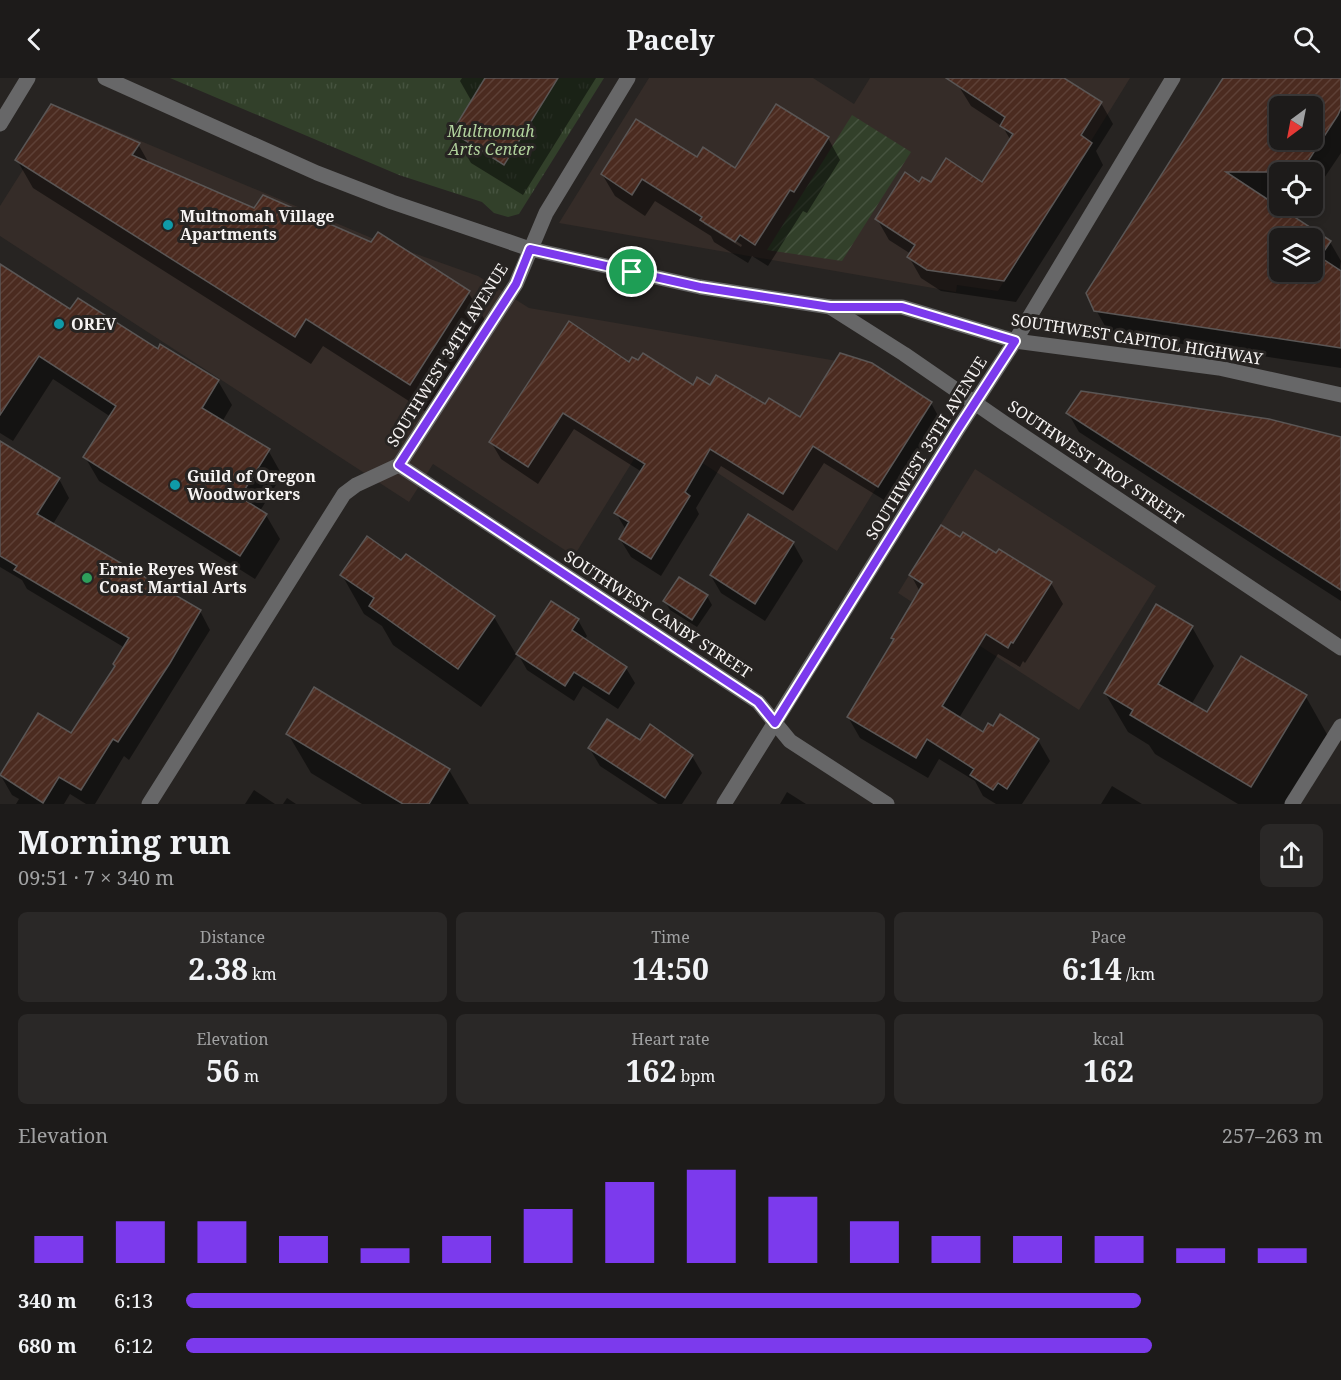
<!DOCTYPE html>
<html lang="en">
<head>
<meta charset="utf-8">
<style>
  body { margin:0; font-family:"Noto Serif",serif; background:#2a2827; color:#f1f3f6; height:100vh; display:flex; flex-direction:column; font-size:22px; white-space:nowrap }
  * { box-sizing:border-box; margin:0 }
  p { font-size:20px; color:#a0a1a2 }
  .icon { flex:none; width:33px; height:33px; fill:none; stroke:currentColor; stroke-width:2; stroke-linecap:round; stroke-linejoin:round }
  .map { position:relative; height:726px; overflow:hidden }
  .sheet { display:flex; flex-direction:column; background:#1d1b1a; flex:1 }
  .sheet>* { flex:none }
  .needle { width:39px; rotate:212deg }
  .tools { position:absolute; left:1269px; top:18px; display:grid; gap:12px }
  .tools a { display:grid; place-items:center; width:54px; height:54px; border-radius:9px; background:#1d1b1a; box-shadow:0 3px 9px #0003,0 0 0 2px #3b3939; font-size:30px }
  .pin { position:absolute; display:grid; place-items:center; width:51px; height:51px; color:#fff; margin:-26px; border:3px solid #fff; border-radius:50%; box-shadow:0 2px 6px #0007 }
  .round { display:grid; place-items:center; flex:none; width:63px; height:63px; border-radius:9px; background:#2a2827 }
  .summary { display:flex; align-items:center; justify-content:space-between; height:102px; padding:0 18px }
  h1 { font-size:33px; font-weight:700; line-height:45px }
  .metrics { display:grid; grid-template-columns:repeat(3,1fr); gap:9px; height:102px; padding:6px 18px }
  .metrics div { display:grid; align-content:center; border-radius:9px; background:#2a2827; text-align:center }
  .metrics b { font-size:30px; font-weight:700 }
  .metrics small { font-size:16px; font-weight:400 }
  .metrics p { font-size:16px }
  .chart { height:168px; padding:12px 18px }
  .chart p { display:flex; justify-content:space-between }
  .chart svg { width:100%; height:108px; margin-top:6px; stroke:#7c3aed; stroke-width:6 }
  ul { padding:0 18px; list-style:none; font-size:20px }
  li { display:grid; grid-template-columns:96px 72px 1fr; align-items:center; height:45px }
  li i { height:15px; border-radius:8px; background:#7c3aed }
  header { display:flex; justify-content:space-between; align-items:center; height:78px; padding:0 18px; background:#1d1b1a; font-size:27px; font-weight:700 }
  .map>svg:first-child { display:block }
  .built { fill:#352c28 }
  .park { fill:url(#park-tufts) }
  .garden { fill:url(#garden-furrows) }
  .shadow { fill:#0007; fill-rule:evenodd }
  .building { fill:url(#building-hatch); stroke:#5a5655; stroke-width:1.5; fill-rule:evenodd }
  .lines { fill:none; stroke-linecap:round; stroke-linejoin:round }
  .minor { stroke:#676768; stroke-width:15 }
  .route-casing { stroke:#fff; stroke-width:12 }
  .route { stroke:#7c3aed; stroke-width:8 }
  .culture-dot { fill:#0f9aa8; stroke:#272422; stroke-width:2 }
  .leisure-dot { fill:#2e9e5b; stroke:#272422; stroke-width:2 }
  .labels { text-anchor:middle; stroke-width:6; stroke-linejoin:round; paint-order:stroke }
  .park-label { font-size:16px; font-style:italic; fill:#b0d19c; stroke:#272422 }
  .poi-label { font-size:16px; font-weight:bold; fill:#f6f3f2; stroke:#272422; text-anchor:start }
  .street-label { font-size:16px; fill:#f6f3f2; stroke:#272422 }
</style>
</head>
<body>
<header><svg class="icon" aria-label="back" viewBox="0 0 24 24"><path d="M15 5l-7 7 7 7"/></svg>Pacely<svg class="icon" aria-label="search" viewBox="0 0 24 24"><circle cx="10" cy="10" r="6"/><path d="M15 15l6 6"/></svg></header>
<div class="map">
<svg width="1341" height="726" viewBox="0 0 1341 726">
  <defs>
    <pattern id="park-tufts" width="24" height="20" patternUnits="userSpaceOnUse" patternTransform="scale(1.5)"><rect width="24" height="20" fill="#32402a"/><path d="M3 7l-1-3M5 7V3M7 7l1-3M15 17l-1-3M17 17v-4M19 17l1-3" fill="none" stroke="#46533f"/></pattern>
    <pattern id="garden-furrows" width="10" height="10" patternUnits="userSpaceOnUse" patternTransform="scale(1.5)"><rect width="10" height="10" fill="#32402a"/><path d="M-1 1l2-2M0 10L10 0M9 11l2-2" fill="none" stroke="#46533f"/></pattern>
    <pattern id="building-hatch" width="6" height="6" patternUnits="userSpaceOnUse" patternTransform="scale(1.5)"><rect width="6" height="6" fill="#4b2b20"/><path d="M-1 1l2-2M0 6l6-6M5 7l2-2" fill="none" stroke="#5d4036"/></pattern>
  </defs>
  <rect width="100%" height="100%" fill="#272422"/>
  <g class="built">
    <polygon points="649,0 813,0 854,26 870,0 1130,0 998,213 957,207 956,214 559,145"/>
    <polygon points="62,30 374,161 478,198 529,230 866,288 927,328 837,473 652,352 574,478 433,386 409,424 0,158 0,128"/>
    <polygon points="975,391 1156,508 1079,632 898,515"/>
  </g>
  <polygon class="park" points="170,0 604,0 519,136 508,139 494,135 482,124 399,97"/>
  <polygon class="garden" points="852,37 911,74 842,183 767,172"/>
  <g class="shadow">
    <polygon points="462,0 596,0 523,117 471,85 453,54 472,24 460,3"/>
    <polygon points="963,0 1061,0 1101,25 1113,46 1096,73 1103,87 1016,224 941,213 921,200 909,179 911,176 889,162 877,141 919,106 983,106 1011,63 1003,49 971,28 958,7"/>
    <path d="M1225 0H1341V75L1312 118V94H1280V128H1307L1297 142 1330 164 1341 183 1339 193 1341 195V290L1109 255 1096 232ZM1280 28H1312V62H1280ZM1280 160H1312V194H1280Z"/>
    <path d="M828 60 840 82 807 135 803 133 768 188 752 178 748 185 714 164 711 158 655 123 645 138 615 118 602 96 698 81 736 92ZM704 142 742 167 741 169 704 146Z"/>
    <polygon points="138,66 150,87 255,132 468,214 485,242 426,334 323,268 311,286 33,110 17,82"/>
    <polygon points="0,188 71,233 158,273 218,303 232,327 222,344 268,372 282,397 260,433 266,437 280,461 255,501 99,403 85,379 111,339 53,301 13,363 0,355"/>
    <polygon points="629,286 694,309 711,309 800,341 931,325 941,343 889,425 824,385 793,433 721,388 696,430 699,436 661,498 631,479 620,461 626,452 616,435 642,394 574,351 538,406 501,381 491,364"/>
    <polygon points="1068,335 1341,361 1341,523 1079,354"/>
    <polygon points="59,401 69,420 53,446 200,533 210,552 129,682 124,678 95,726 86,726 70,716 64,726 16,726 19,721 12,717 1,698 38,637 72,657 116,589 125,570 27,511 22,502 0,489 0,408"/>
    <polygon points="960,461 997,477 1051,505 1063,526 1025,585 1023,583 1020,589 998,576 959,640 983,656 1038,662 1050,683 1022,726 996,726 983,718 975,703 939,681 928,700 860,660 848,639 895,563 893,560 920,514 911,497"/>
    <polygon points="793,465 803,483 765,543 721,515 711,498"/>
    <polygon points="402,484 494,539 517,578 551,525 578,542 587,558 584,562 626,590 635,605 618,631 583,608 574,623 527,592 518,576 481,629 393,567 382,548 364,536 342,497"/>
    <polygon points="707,518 712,527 697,549 670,532 665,523"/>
    <polygon points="1192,549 1214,588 1191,627 1207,636 1306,619 1328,658 1287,726 1238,726 1155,676 1149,667 1128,654 1105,615"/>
    <polygon points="288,656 449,692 469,726 362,726 311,695"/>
    <polygon points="640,664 692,678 702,695 682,726 658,726 600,688 590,671"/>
    <polygon points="1112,708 1142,726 1101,726"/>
    <polygon points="254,712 275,726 245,726"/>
    <polygon points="787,714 806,726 780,726"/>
    <polygon points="287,720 296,726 283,726"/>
  </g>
  <g class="building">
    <polygon points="485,0 558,0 504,87 452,54"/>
    <polygon points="946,0 1064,0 1102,24 1081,57 1092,65 1004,203 927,192 907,179 915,167 875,141 905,94 919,104 922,99 931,104 946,80 982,104 1013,56 1000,48 1005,39"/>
    <path d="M1223 0H1341V30L1338 37 1301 94H1226L1331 163 1320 179 1341 193V270L1094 233 1086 215ZM1280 28H1312V62H1280ZM1280 160H1312V194H1280Z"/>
    <polygon points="51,26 140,65 132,77 254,130 263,117 371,164 378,154 470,213 410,307 306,241 295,259 15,82"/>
    <polygon points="776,26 829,59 794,114 790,112 755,167 740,157 735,164 700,142 702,139 642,101 632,117 601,96 636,41 697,79 703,69 735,90"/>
    <polygon points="0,186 70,231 78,220 158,271 160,266 219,302 202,330 270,371 240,419 267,436 240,478 83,379 116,328 39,278 0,337"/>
    <polygon points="569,243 629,284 632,279 638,282 643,275 693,307 697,299 710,307 716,297 765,326 769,320 800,339 840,275 872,285 932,324 878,409 813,368 783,416 710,371 685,414 690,418 651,481 619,461 629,444 614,435 645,386 563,335 528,389 489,364"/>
    <polygon points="1081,313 1269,341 1341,359 1341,512 1066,335"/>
    <polygon points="0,363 60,400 37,436 201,532 170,585 118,664 113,661 81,712 59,699 43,725 0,697 38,635 71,655 115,588 113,586 129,560 14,492 17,488 0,478"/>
    <polygon points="748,436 794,464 755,526 710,497"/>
    <polygon points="941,447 960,459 963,454 996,475 999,471 1052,504 1013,565 1011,564 1008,570 986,556 942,628 983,654 988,645 993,648 1000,636 1039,661 1007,711 998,705 993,712 970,697 974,691 927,661 916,680 847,639 894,561 891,560 923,506 909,497"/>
    <polygon points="367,458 401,482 406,476 495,538 458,591 369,528 374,520 340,497"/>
    <polygon points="679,499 708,517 692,542 663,523"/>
    <polygon points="551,523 579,541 572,552 627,589 609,616 574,594 565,608 516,576"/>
    <polygon points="1156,526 1193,548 1158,606 1207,634 1241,578 1307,617 1251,709 1130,637 1133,632 1104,615"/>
    <polygon points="314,609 450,691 429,726 403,726 286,656"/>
    <polygon points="607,641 640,662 650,646 693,677 665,720 588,670"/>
  </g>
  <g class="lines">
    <g class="minor">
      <polyline points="105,0 317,95 392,124 530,171 700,209 830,229 902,229 1015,263 1219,290 1341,317"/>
      <polyline points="0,46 28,0"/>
      <polyline points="830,229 904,276 1004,345 1341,570"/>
      <polyline points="399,387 758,624 790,663 887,726"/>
      <polyline points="149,726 344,416 356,407 399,387 516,206 546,135 628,0"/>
      <polyline points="724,726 958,351 1015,263 1173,0"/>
      <polyline points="1292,726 1341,648"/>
    </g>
  </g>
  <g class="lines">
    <defs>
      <polygon id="route" points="530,171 700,209 830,229 902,229 1015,263 958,351 775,645 758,624 399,387 516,206"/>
    </defs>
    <use href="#route" class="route-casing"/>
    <use href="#route" class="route"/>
  </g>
  <g class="culture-dot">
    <circle cx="168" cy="147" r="6"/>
    <circle cx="59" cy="246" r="6"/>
    <circle cx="175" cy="407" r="6"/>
  </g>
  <circle class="leisure-dot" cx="87" cy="500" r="6"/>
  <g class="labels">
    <g class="park-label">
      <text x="491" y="59">Multnomah<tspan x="491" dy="18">Arts Center</tspan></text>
    </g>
    <g class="poi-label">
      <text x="180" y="144">Multnomah Village<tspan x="180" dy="18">Apartments</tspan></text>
      <text x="71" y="252">OREV</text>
      <text x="187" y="404">Guild of Oregon<tspan x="187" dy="18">Woodworkers</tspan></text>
      <text x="99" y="497">Ernie Reyes West<tspan x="99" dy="18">Coast Martial Arts</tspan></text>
    </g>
    <g class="street-label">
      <text transform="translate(1137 261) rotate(9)" y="6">SOUTHWEST CAPITOL HIGHWAY</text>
      <text transform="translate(447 277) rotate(-58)" y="6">SOUTHWEST 34TH AVENUE</text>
      <text transform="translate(926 370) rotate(-58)" y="6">SOUTHWEST 35TH AVENUE</text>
      <text transform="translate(1096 384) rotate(34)" y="6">SOUTHWEST TROY STREET</text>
      <text transform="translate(658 536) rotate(33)" y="6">SOUTHWEST CANBY STREET</text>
    </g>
  </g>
</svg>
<div class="tools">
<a><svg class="needle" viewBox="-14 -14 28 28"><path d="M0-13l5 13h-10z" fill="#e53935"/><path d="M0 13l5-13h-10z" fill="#a0a1a2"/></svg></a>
<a><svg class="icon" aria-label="locate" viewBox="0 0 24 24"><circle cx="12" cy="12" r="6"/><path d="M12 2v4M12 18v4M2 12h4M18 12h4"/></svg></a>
<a><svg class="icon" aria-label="layers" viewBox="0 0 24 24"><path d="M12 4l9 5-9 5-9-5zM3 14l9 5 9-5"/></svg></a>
</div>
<div class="pin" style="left:632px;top:194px;background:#1e9e55"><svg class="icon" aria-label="arrive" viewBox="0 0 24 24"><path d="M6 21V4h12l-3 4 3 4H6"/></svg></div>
</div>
<section class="sheet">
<div class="summary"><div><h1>Morning run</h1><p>09:51 · 7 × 340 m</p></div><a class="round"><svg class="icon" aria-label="share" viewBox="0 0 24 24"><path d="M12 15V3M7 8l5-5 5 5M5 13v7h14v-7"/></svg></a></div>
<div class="metrics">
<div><p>Distance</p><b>2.38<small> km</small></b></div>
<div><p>Time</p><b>14:50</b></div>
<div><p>Pace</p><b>6:14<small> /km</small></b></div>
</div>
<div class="metrics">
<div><p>Elevation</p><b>56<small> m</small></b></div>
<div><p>Heart rate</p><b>162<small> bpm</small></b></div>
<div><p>kcal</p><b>162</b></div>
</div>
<div class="chart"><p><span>Elevation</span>257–263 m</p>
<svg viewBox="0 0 160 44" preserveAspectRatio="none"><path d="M5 44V33M15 44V27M25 44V27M35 44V33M45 44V38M55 44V33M65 44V22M75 44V11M85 44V6M95 44V17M105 44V27M115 44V33M125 44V33M135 44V33M145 44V38M155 44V38"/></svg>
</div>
<ul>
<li><b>340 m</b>6:13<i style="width:84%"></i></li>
<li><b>680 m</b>6:12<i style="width:85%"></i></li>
</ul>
</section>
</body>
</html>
